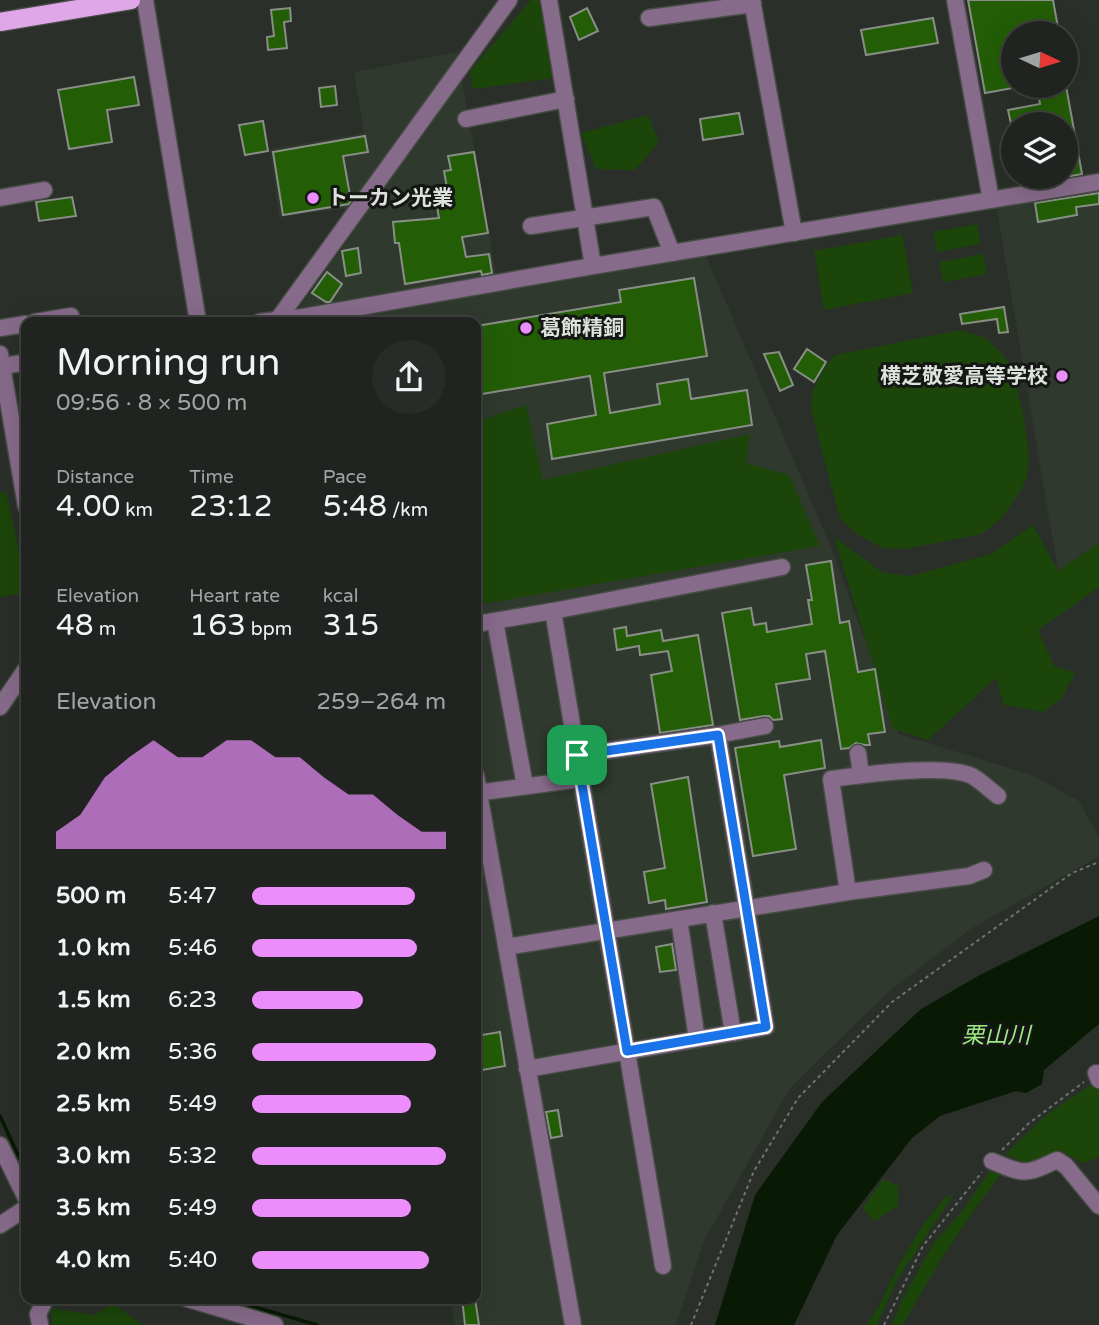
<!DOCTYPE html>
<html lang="en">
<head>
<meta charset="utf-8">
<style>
  body { margin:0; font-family:"Varela Round","Noto Sans JP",sans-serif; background:#282b28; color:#f1f3f6; height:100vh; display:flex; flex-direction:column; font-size:26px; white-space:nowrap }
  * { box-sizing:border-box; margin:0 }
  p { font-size:23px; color:#a2a4a4 }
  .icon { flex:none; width:38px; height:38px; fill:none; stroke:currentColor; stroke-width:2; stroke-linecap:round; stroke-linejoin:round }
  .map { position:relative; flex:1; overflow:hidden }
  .side { position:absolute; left:21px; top:317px; width:460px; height:987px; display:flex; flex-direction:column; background:#20231f; border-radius:14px; box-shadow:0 7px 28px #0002,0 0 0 2px #3d403d }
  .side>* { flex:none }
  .needle { width:46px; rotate:94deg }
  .tools { position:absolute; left:1001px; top:21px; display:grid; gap:14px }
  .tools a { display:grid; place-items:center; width:77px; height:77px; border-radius:50%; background:#20231f; box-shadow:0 7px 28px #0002,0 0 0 2px #3d403d; font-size:35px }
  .pin { position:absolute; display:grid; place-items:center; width:60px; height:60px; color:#fff; margin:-30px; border-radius:14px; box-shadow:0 4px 10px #0006 }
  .round { display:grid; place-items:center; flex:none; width:74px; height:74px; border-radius:37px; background:#282b28 }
  .overview { display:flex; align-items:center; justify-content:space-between; height:119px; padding:0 35px }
  h1 { font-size:38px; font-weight:600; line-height:52px }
  .figures { display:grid; grid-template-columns:repeat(3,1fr); gap:10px; height:119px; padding:7px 35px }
  .figures div { display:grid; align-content:center }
  .figures b { font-size:30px; font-weight:600 }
  .figures small { font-size:19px; font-weight:400 }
  .figures p { font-size:19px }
  .chart { height:196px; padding:14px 35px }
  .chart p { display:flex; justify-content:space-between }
  .chart svg { width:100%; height:126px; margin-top:7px; fill:#eb8dfb; opacity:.7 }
  ul { padding:0 35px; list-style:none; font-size:23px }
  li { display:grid; grid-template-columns:112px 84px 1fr; align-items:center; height:52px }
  li i { height:18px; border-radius:9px; background:#eb8dfb }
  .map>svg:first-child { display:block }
  .built { fill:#30392d }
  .green { fill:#1c450a }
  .water { fill:#081a03 }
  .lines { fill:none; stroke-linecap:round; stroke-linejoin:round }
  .stream { stroke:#081a03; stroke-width:3.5 }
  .building { fill:#235d06; stroke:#898f87; stroke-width:2 }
  .minor-casing { stroke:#474c46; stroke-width:19 }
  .major-casing { stroke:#474c46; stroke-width:21 }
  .path { stroke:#70746f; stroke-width:2; stroke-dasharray:3.5 3.5; stroke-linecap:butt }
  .minor { stroke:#866b8a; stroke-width:16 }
  .major { stroke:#dfa7e8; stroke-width:18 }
  .route-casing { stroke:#fff; stroke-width:14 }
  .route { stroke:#1a73e8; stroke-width:9 }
  .poi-dot { fill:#eb8dfb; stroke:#141714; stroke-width:2.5 }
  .labels { text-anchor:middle; stroke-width:6; stroke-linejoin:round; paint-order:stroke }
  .poi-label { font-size:21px; font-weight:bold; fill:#dee2dd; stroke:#141714; text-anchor:start }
  .water-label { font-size:23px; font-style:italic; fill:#9deb83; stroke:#141714 }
</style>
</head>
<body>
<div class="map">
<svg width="1099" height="1325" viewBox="0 0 1099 1325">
  <rect width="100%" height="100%" fill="#2a2f29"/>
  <g class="built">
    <polygon points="457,52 499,290 706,256 833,552 899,734 1032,775 1079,801 1099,838 1099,856 969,930 886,994 790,1088 704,1241 676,1325 455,1325 450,1299 476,1298 476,322 289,322 354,231 350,208 279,217 270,149 364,133 354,72"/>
    <polygon points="1099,187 1099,543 1058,571 997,210 1002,202"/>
  </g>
  <g class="green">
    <polygon points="531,0 539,0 553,78 473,89 470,71"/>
    <polygon points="648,115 659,142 635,170 596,169 581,133"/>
    <polygon points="977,224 981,244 937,252 933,232"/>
    <polygon points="902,235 913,293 824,310 814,251"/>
    <polygon points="983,254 987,274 943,282 939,262"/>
    <polygon points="960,330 985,338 1000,351 1011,367 1023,413 1029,456 1027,477 1021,490 1001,519 981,534 905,549 883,548 858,535 840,519 811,409 813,390 823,369 835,355"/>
    <polygon points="526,405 543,480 750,434 746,463 789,475 820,546 476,605 476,422"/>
    <polygon points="6,492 26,581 26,593 0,597 0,493"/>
    <polygon points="1033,525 1058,571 1099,543 1099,587 1038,630 1054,666 1075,673 1062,698 1044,712 1004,705 996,678 928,740 893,729 834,537 883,573 911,576 991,554"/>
    <polygon points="1092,1084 1098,1085 1099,1087 1099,1157 1083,1163 1059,1150 1027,1164 1006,1154 1045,1116"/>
    <path d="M993 1167 1002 1173C964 1222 933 1271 903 1325H892L902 1300 935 1241 960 1214Z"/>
    <polygon points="883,1179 899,1186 898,1206 874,1221 863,1208"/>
    <polygon points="954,1194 898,1278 877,1325 867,1325 881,1302 898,1266 923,1225 944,1198"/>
    <polygon points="113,1304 143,1325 53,1325 50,1308 94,1315"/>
  </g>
  <polygon class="water" points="1099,916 1099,1024 1044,1070 1042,1084 1026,1093 1016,1091 940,1116 912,1138 837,1235 794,1325 715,1325 755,1195 822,1102 921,1009 980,975"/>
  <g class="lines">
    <g class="stream">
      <polyline points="0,1116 26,1172"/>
      <polyline points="224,1298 317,1325"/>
    </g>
  </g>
  <g class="building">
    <polygon points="968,0 1053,0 1059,33 1013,33 1013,88 985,93"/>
    <polygon points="290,8 291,21 284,22 287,48 268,50 267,37 274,36 271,10"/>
    <polygon points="587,8 598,31 579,40 570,17"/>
    <polygon points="933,18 938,43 866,55 861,30"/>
    <polygon points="134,77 139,105 107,110 112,142 69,149 58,90"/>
    <polygon points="335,86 337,105 321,107 319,88"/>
    <polygon points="1037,86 1066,86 1082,174 1066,177 1066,124 1011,124 1008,110 1040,104"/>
    <polygon points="739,113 743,134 703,140 700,119"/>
    <polygon points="263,121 268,151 245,155 239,125"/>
    <polygon points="365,136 368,152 343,156 351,201 349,204 283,215 273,152"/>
    <polygon points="474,152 488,233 462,237 466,257 489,254 492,273 482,275 481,271 405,284 399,243 395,243 393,222 439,218 436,201 449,199 444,171 451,170 448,156"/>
    <polygon points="1099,193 1099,204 1076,207 1077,215 1038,222 1035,203"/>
    <polygon points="72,197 76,216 39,221 36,202"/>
    <polygon points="358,248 361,273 346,276 342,251"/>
    <polygon points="327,272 342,284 330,302 326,302 312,293"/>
    <polygon points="694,278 707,356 604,373 610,413 660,404 657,384 688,379 691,399 747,390 752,425 552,459 547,424 596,415 590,376 476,395 476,326 621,302 619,290"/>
    <polygon points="1004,307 1008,332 999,333 997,319 962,324 960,314"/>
    <polygon points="807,349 826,362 814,382 794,369"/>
    <polygon points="779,352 793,385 780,391 764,354"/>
    <polygon points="831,561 840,623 849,621 858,672 875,669 885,732 868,734 870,745 865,745 856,743 849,748 841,749 825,651 806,654 810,679 776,684 782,719 773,720 769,716 764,716 740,720 722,613 751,608 754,625 766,623 767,632 812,624 808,600 812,600 806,565"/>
    <polygon points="626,627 627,636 661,630 663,641 698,635 713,725 660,733 651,675 672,671 668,651 640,655 639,646 617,650 614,629"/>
    <polygon points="821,740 825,768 784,775 796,849 753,856 735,748 779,741 780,747"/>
    <polygon points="688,777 707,902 666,909 665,900 649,903 644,872 665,868 651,784"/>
    <polygon points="672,944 676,970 660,972 656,947"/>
    <polygon points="500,1032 505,1066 476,1071 476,1036"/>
    <polygon points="558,1110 562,1136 551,1138 546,1112"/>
    <polygon points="462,1298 475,1298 479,1325 465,1325"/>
  </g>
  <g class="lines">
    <defs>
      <g id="minor">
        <polyline points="145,0 198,322"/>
        <polyline points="549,0 593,266"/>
        <polyline points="752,0 794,233"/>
        <polyline points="955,0 991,200"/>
        <polyline points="649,18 753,4"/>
        <polyline points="466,119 566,99"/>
        <polyline points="0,198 44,190"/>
        <polyline points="531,226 654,207 672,253"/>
        <polyline points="35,322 71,316 72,322"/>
        <polyline points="260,322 303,317 593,266 1099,182"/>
        <polyline points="276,322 509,0"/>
        <polyline points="0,328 26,324"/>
        <polyline points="0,354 26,506"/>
        <polyline points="0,367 26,362"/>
        <polyline points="553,611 663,1266"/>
        <polyline points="495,621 525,786"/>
        <polyline points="476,624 553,611 782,567"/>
        <polyline points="0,707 26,669"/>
        <polyline points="858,753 861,775"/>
        <polyline points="577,755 718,735 765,726"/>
        <polyline points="476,776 573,1325"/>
        <polyline points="476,793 581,779"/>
        <path d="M848 892 831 779C862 775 944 763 972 776 981 781 990 790 998 796"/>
        <polyline points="713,913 733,1033"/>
        <polyline points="679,919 697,1039"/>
        <polyline points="506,947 848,892 969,876 984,870"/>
        <polyline points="527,1069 766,1027 718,735"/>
        <polyline points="1096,1073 1099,1080"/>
        <polyline points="0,1145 26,1198"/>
        <path d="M992 1161C1024 1175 1026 1175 1057 1160L1066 1166 1099 1206"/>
        <polyline points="0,1225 26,1208"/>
        <polyline points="185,1298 275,1325"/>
        <polyline points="40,1325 38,1314 46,1298"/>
      </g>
      <polyline id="major" points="0,22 131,0"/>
    </defs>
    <use href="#minor" class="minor-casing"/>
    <use href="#major" class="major-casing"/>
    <g class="path">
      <polyline points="1002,1150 1028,1124 1084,1082"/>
      <polyline points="691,1325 754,1171 798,1098 892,1002 1072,873 1099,862"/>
      <polyline points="884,1325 923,1246 982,1172"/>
    </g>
    <use href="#minor" class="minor"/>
    <use href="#major" class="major"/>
  </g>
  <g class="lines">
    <defs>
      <polygon id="route" points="718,735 766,1027 627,1051 577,755"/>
    </defs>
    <use href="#route" class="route-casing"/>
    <use href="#route" class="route"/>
  </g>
  <g class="poi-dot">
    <circle cx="313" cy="198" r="7"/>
    <circle cx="526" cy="328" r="7"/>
    <circle cx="1062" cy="376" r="7"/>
  </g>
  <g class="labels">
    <g class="poi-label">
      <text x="327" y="205">トーカン光業</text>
      <text x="540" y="335">葛飾精銅</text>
      <text x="1048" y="383" text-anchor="end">横芝敬愛高等学校</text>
    </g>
    <g class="water-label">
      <text x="996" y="1043">栗山川</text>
    </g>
  </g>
</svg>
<div class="tools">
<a><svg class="needle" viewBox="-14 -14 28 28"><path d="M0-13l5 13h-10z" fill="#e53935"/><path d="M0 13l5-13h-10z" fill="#a2a4a4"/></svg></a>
<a><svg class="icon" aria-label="layers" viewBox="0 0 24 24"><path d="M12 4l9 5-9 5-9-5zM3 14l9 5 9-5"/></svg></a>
</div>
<div class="pin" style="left:577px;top:755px;background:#1e9e55"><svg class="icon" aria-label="arrive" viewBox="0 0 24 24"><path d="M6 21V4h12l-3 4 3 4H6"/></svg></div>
<section class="side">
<div class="overview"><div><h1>Morning run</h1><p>09:56 · 8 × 500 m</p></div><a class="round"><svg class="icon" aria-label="share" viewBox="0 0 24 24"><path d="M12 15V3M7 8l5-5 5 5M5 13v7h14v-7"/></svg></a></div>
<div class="figures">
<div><p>Distance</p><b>4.00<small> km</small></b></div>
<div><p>Time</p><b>23:12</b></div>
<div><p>Pace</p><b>5:48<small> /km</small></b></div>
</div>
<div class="figures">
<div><p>Elevation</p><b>48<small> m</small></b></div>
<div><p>Heart rate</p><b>163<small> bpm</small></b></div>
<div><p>kcal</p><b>315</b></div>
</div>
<div class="chart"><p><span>Elevation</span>259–264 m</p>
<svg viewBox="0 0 160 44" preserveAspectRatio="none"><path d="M0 44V38L10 32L20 19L30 12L40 6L50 12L60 12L70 6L80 6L90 12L100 12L110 19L120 25L130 25L140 32L150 38L160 38V44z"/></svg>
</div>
<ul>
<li><b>500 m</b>5:47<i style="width:84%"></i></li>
<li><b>1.0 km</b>5:46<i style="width:85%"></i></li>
<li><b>1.5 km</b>6:23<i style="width:57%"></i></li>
<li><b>2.0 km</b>5:36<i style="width:95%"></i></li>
<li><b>2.5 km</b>5:49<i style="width:82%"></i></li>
<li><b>3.0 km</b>5:32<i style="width:100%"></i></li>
<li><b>3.5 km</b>5:49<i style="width:82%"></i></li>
<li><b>4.0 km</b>5:40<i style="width:91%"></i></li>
</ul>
</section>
</div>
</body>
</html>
